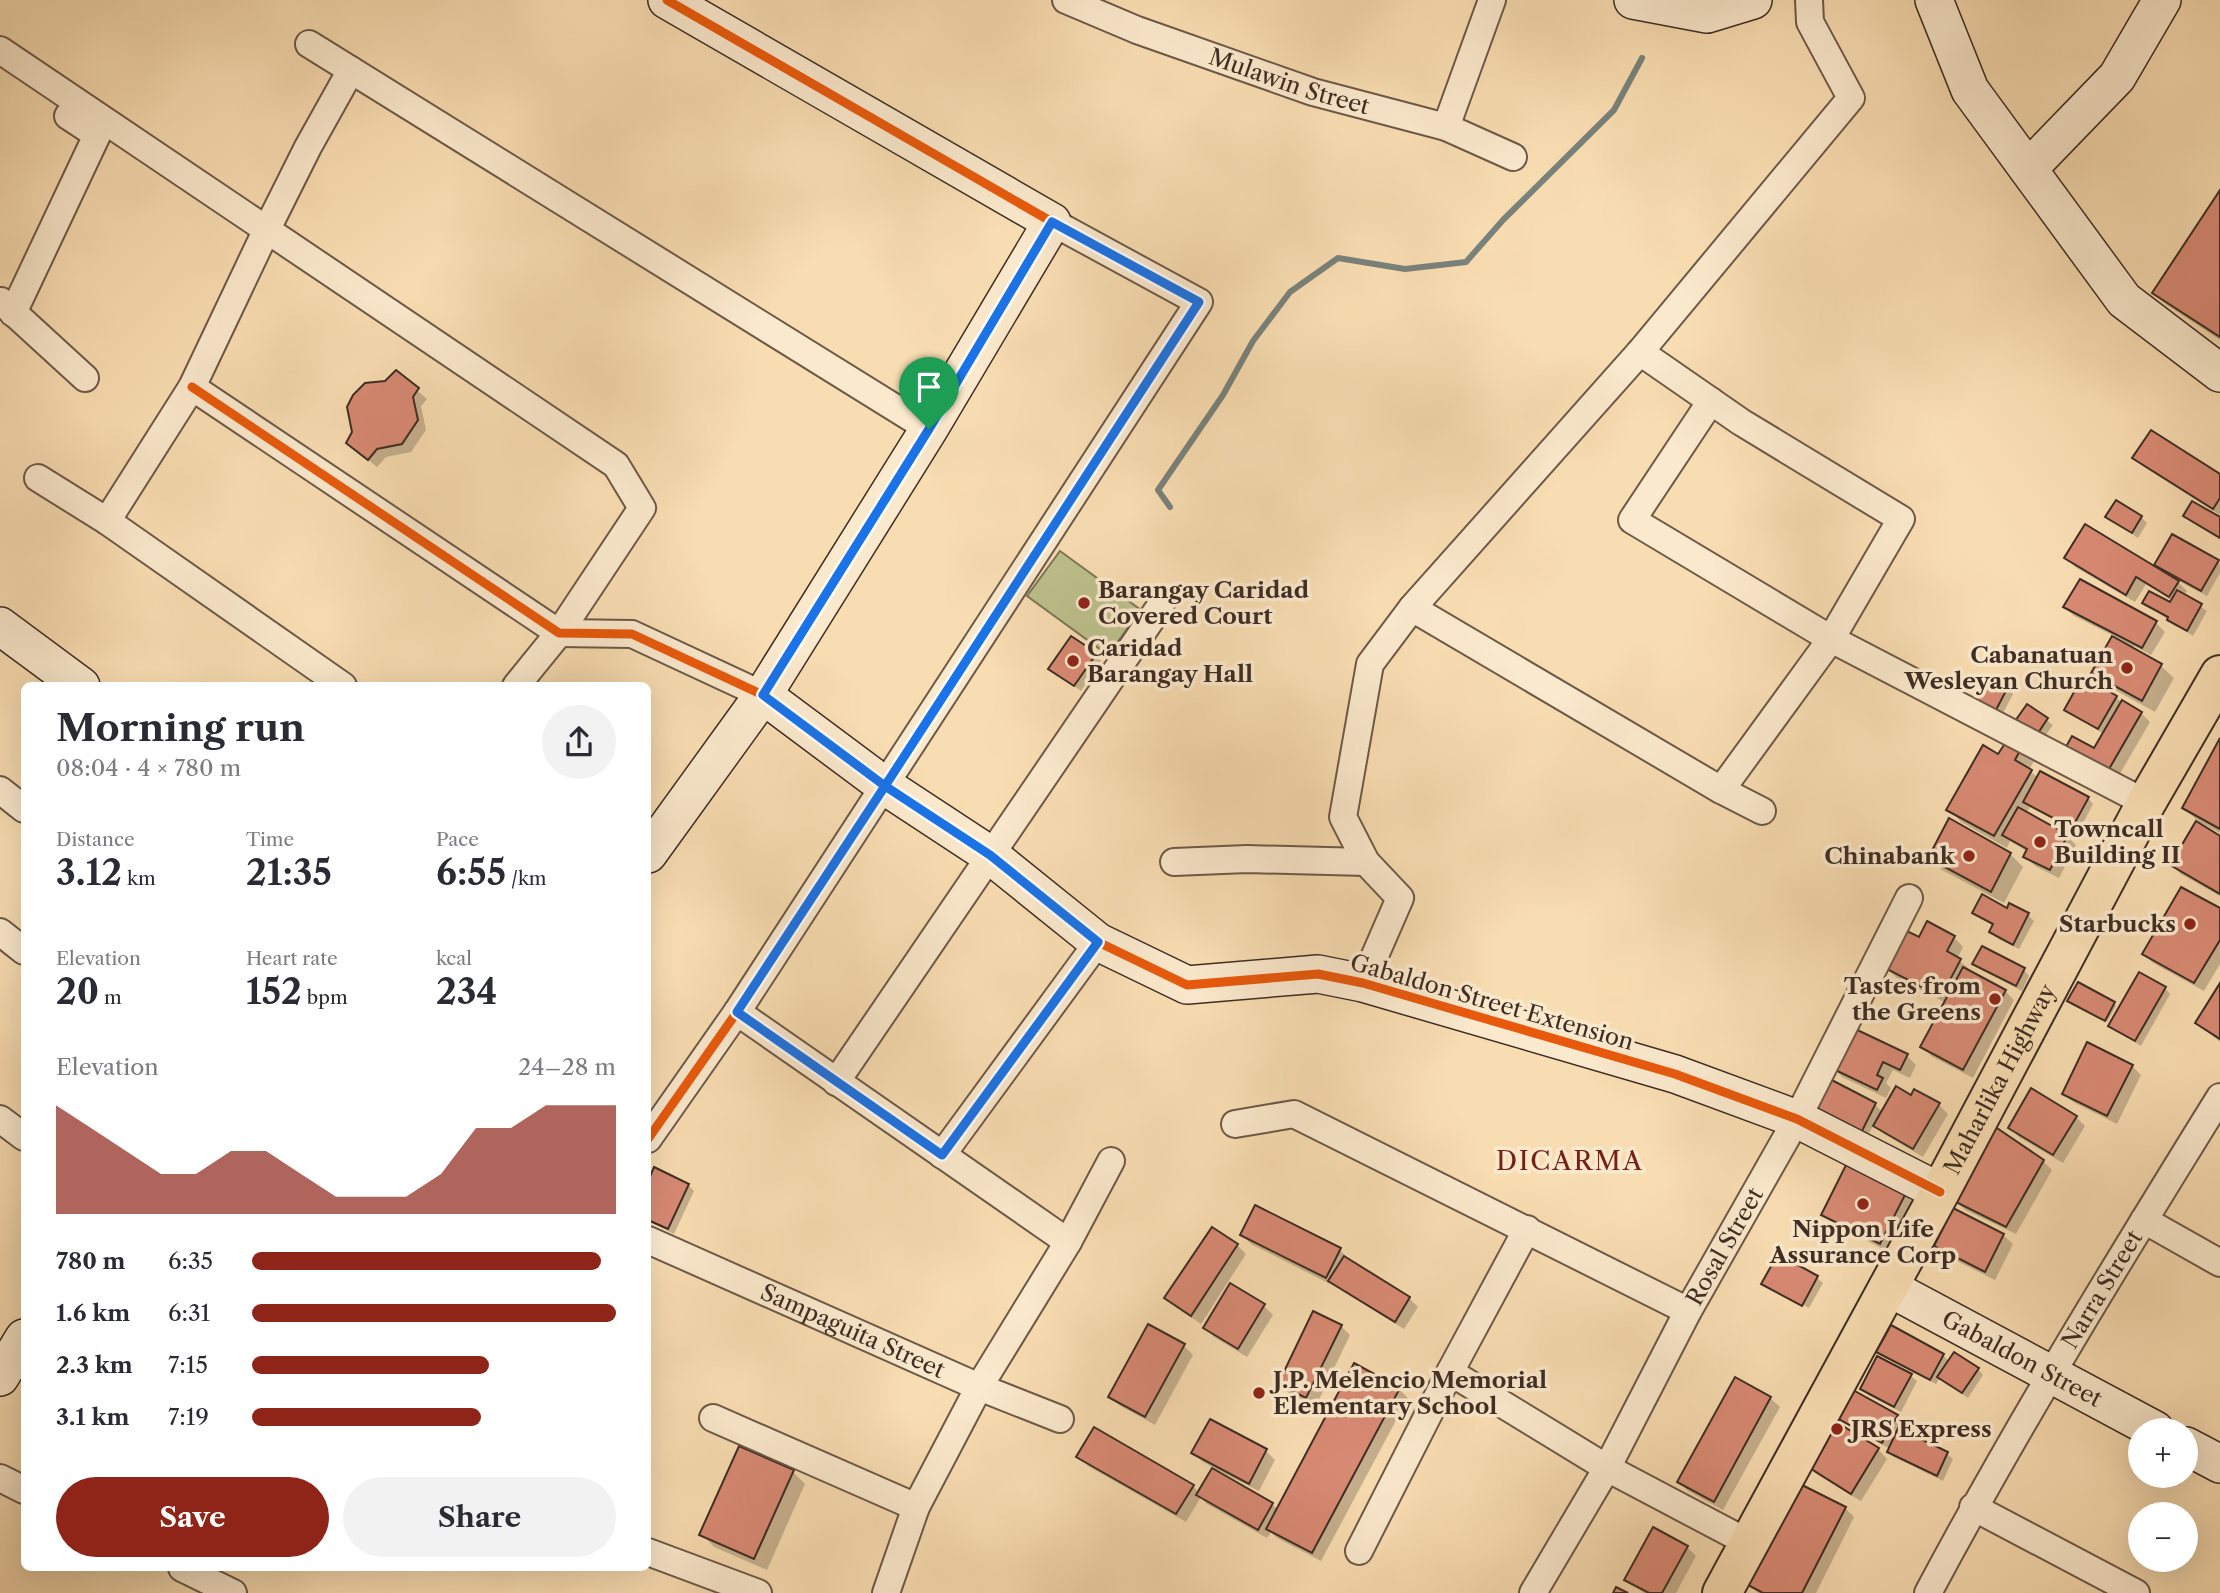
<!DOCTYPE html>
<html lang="en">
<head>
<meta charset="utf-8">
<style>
  body { margin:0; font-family:"Libre Caslon Text",serif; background:#f2f2f3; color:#2b2b33; height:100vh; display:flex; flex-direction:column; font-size:26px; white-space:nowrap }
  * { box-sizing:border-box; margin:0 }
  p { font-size:23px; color:#7c7c81 }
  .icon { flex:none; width:38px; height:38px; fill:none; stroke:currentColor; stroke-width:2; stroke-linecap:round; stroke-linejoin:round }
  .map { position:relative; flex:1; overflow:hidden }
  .panel { position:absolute; left:21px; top:682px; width:630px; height:889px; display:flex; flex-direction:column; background:#fff; border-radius:10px; box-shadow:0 7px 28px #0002 }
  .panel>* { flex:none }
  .controls { position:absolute; left:2128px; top:1418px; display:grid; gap:14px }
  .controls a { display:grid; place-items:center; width:70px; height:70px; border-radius:50%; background:#fff; box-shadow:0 7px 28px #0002; font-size:35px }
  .pin { position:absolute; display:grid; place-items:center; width:60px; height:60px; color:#fff; margin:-72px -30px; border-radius:50% 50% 50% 0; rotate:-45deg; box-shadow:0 0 7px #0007 }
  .pin .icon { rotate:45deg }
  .round { display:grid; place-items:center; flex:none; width:74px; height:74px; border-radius:37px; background:#f2f2f3 }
  .overview { display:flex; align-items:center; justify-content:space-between; height:119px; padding:0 35px }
  h1 { font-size:38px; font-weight:800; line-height:52px }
  .figures { display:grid; grid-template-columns:repeat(3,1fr); gap:10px; height:119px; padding:7px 35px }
  .figures div { display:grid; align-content:center }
  .figures b { font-size:35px; font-weight:800 }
  .figures small { font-size:19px; font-weight:400 }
  .figures p { font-size:19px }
  .chart { height:196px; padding:14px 35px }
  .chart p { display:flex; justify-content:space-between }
  .chart svg { width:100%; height:126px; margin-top:7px; fill:#8f2418; opacity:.7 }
  .cta { display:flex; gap:14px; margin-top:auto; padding:14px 35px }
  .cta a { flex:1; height:80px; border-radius:42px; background:#8f2418; color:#fff; font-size:28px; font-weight:800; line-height:80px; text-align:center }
  .cta a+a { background:#f2f2f3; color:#2b2b33 }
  ul { padding:0 35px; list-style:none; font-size:23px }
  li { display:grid; grid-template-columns:112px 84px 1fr; align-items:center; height:52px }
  li i { height:18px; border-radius:9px; background:#8f2418 }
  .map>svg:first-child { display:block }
  .green { fill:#bdc18d; stroke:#7e7758; stroke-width:2 }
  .shadow { fill:#0003 }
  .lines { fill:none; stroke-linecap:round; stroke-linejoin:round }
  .stream { stroke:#79827c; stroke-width:6 }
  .building { fill:#d98a74; stroke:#3e2d24; stroke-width:2 }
  .street-casing { stroke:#6d5948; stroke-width:30 }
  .secondary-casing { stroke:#3e2d24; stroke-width:40 }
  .primary-casing { stroke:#3e2d24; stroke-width:42 }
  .street { stroke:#fbe9cd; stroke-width:26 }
  .secondary { stroke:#fbe9cd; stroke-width:37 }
  .primary { stroke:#f9ddb2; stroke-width:38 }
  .cycleway-casing { stroke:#fbe9cd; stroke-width:13 }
  .cycleway { stroke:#e8590c; stroke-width:9 }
  .route-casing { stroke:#fff; stroke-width:14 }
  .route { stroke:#1a73e8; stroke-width:9 }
  .poi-dot { fill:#8f2418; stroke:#fbe9cd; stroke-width:2.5 }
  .labels { text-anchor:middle; stroke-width:7; stroke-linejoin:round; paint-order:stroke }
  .street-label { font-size:23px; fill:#3e2d24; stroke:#fbe9cd }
  .poi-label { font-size:23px; font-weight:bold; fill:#3e2d24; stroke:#fbe9cd; text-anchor:start }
  .quarter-label { font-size:26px; letter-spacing:2px; fill:#7a1f14; stroke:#fbe9cd }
</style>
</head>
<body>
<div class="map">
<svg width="2220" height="1593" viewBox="0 0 2220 1593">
  <rect width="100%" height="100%" fill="#f9ddb2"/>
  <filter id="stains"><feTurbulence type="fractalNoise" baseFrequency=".00286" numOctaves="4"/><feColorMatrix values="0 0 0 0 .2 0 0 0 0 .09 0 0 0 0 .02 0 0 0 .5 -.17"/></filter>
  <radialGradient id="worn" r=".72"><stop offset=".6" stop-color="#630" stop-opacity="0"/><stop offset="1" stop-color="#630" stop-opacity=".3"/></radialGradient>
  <polygon class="green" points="1060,551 1141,610 1108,655 1027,596"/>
  <g class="shadow">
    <polygon points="2220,193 2220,340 2167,305 2154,293"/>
    <polygon points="396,372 427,399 421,406 426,430 411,452 386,457 377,467 348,443 386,382"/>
    <polygon points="2135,458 2220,476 2220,515 2144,467"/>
    <polygon points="2108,516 2141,517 2147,523 2138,538"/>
    <polygon points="2066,557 2163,572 2157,565 2217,562 2220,564 2220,573 2207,596 2175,579 2187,591 2184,596 2207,611 2193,636 2144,603 2171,605 2173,601 2146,584 2135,602 2075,567"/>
    <polygon points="2065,607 2156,623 2165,632 2151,655 2134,646 2132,649 2161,666 2174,678 2155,712 2106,685 2094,672 2114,636 2074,616"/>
    <polygon points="1096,655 1101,661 1081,691 1051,669"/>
    <polygon points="2007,688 2013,694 2002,715 1982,705"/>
    <polygon points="2116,697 2122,703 2141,713 2150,722 2114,784 2094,751 2104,734 2072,715 2066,710"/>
    <polygon points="2027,706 2053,725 2040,743"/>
    <polygon points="2220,742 2220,833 2199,822 2198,824 2220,838 2220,896 2181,874 2172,865 2198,821 2184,808"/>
    <polygon points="2021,749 2034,761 2029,770 2038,778 2088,798 2093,804 2078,833 2030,807 2026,813 2067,836 2076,845 2059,878 2035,866 2026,856 2028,852 2010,841 2007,848 1961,822 1949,809 1999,756"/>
    <polygon points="2010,854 2023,867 2004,903 1942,870 1930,858"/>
    <polygon points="2007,910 2028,915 2034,921 2019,949 1997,938 1991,932 1994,926 1974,913"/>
    <polygon points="2220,910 2220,964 2204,991 2153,963 2144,954"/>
    <polygon points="1954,937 1963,947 1957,959 1969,969 1968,971 2005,991 2014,1000 1973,1078 1931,1056 1922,1046 1946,1003 1896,977 1887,968 1920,939"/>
    <polygon points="1974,963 2024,970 2029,976 2022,991 1980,969"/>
    <polygon points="2220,986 2220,1042 2197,1023"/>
    <polygon points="2165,988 2170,994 2141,1046 2110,1026"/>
    <polygon points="2072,1003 2114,1003 2116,1006 2107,1022"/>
    <polygon points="1907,1056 1916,1065 1910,1078 1893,1070 1886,1083 1891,1088 1886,1098 1842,1077 1833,1067"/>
    <polygon points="2132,1066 2141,1075 2117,1124 2073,1102 2064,1093"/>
    <polygon points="1827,1080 1875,1105 1883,1112 1911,1097 1939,1105 1948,1114 1923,1157 1884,1134 1874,1124 1867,1137 1818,1113"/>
    <polygon points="2076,1117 2085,1126 2063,1163 2019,1137 2010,1128"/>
    <polygon points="2043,1161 2052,1170 2016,1234 1965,1210 1956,1201"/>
    <polygon points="655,1169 688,1185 694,1191 674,1234 648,1221 648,1185"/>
    <polygon points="1905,1194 1914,1204 1889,1252 1832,1223 1823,1214"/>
    <polygon points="1954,1210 2003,1235 2013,1244 1995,1280 1945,1255 1936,1246"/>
    <polygon points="1242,1235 1340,1250 1349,1259 1348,1261 1409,1298 1418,1307 1404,1329 1336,1287 1251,1244"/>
    <polygon points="1237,1245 1246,1254 1201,1324 1176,1307 1167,1298"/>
    <polygon points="1817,1278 1823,1283 1809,1308 1768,1286 1768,1288 1763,1284"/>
    <polygon points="1264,1306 1273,1315 1247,1357 1214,1337 1205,1328"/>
    <polygon points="1341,1326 1350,1335 1316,1406 1289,1393 1280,1384"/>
    <polygon points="1184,1346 1193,1355 1155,1425 1119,1405 1110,1396"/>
    <polygon points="1878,1351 1943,1355 1949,1362 1978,1369 1983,1375 1968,1398 1940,1378 1936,1384 1884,1357"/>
    <polygon points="1878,1358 1911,1376 1917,1381 1901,1412 1868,1395 1862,1389"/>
    <polygon points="1736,1379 1770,1398 1780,1407 1723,1510 1688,1491 1679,1482"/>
    <polygon points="1399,1389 1408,1398 1321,1561 1277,1538 1271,1532 1267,1538 1207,1504 1201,1497 1186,1522 1088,1466 1079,1456 1193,1486 1199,1493 1214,1468 1203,1462 1194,1453 1211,1421 1266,1451 1275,1460 1259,1491 1219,1471 1217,1473 1272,1504 1278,1510"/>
    <polygon points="1897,1416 1903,1422 1898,1430 1947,1454 1953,1459 1943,1481 1894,1457 1889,1451 1890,1449 1845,1423 1840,1418"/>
    <polygon points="1878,1449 1887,1459 1861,1501 1816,1474 1807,1465"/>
    <polygon points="793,1472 805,1484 767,1570 714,1547 702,1534"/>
    <polygon points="1845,1508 1854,1517 1816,1593 1758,1593 1750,1585"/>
    <polygon points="1687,1547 1696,1556 1676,1593 1644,1593 1626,1579"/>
  </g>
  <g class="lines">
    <polyline class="stream" points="1170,507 1158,490 1223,395 1253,341 1290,292 1338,258 1405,269 1466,262 1503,220 1614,110 1642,58"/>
  </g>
  <g class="building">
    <polygon points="2220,190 2220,337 2152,293"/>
    <polygon points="396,370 419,388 413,397 418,420 402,444 377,449 368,460 346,443 352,432 347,407 353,395 365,383 385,381"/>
    <polygon points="2151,430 2220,474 2220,498 2213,509 2132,458"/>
    <polygon points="2116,500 2142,516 2132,533 2105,517"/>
    <polygon points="2192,501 2220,517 2220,538 2183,516"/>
    <polygon points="2085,524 2179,581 2169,597 2136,577 2126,595 2064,558"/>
    <polygon points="2172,534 2219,560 2201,591 2154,565"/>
    <polygon points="2080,579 2157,621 2142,648 2063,607"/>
    <polygon points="2177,590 2202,604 2187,631 2167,620 2168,617 2142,603 2149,591 2170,602"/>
    <polygon points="1071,636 1097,653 1074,686 1048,669"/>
    <polygon points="2112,636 2162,664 2142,701 2091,673"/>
    <polygon points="1986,676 2008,687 1996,710 1974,699"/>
    <polygon points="2083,676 2117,696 2098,729 2064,710"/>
    <polygon points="2122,700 2142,712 2105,776 2063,752 2072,736 2094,748"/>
    <polygon points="2027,704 2048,718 2034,739 2013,724"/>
    <polygon points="2220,738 2220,829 2182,808"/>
    <polygon points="2008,739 2022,747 2015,760 2032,770 1994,836 1946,810 1983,745 1998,754"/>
    <polygon points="2040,771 2089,797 2072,828 2023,802"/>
    <polygon points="2018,807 2068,835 2050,870 2023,857 2027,849 2002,835"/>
    <polygon points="1949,818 2011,853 1991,892 1928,858"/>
    <polygon points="2196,821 2220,836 2220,894 2170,865"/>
    <polygon points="2181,887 2220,908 2220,940 2194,983 2142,954"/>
    <polygon points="1982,894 2007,908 2009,903 2029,913 2013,945 1989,932 1993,924 1972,913"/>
    <polygon points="1927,921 1955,936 1947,951 1961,959 1941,997 1885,968 1905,930 1919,937"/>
    <polygon points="1982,946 2025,968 2016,986 1972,964"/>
    <polygon points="1963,967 2006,990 1963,1070 1920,1047"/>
    <polygon points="2139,972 2166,987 2135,1041 2108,1026"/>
    <polygon points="2078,982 2115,1002 2105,1021 2067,1001"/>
    <polygon points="2220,983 2220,1039 2195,1023"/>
    <polygon points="1851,1027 1908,1054 1900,1070 1883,1062 1877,1075 1883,1078 1877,1090 1831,1068"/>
    <polygon points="2087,1042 2133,1065 2107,1116 2062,1094"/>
    <polygon points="1826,1077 1876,1103 1861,1133 1811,1107"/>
    <polygon points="1896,1086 1911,1095 1914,1089 1940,1103 1913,1149 1873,1126"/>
    <polygon points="2031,1088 2077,1116 2053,1155 2008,1128"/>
    <polygon points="1994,1126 2044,1160 2006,1227 1954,1201"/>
    <polygon points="1847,1163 1906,1193 1880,1244 1821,1215"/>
    <polygon points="654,1167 689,1184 668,1229 648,1220 648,1181"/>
    <polygon points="1255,1205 1341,1248 1326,1278 1240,1235"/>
    <polygon points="1953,1208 2004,1234 1985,1272 1934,1246"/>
    <polygon points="1212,1227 1238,1244 1191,1316 1164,1298"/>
    <polygon points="1778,1254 1818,1276 1802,1306 1761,1284"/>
    <polygon points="1344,1256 1410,1297 1395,1322 1328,1281"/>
    <polygon points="1230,1283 1265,1304 1238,1349 1203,1328"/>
    <polygon points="1313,1311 1342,1325 1306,1398 1278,1384"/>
    <polygon points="1148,1324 1185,1344 1145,1417 1108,1397"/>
    <polygon points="1891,1325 1944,1354 1930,1380 1876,1352"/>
    <polygon points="1954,1352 1979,1368 1962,1393 1937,1377"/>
    <polygon points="1877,1356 1912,1374 1894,1407 1860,1389"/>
    <polygon points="1354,1363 1400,1388 1312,1553 1266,1529"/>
    <polygon points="1735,1377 1771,1397 1714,1502 1677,1482"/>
    <polygon points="1853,1390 1898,1415 1882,1443 1837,1418"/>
    <polygon points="1210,1419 1267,1449 1249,1484 1191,1453"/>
    <polygon points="1833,1420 1879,1448 1851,1494 1805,1465"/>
    <polygon points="1094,1427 1194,1485 1176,1514 1076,1457"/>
    <polygon points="1898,1428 1948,1452 1937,1476 1887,1452"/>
    <polygon points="739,1446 794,1470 754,1559 699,1535"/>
    <polygon points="1212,1468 1273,1503 1258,1530 1196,1495"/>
    <polygon points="1800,1484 1846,1507 1802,1593 1763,1593 1748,1585"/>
    <polygon points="1653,1527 1688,1546 1662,1593 1649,1593 1624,1580"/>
    <polygon points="1616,1587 1628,1593 1613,1593"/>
  </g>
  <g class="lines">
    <defs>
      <g id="street">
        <path id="s1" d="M1066 0 1137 30 1313 92 1446 127 1513 157"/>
        <polyline points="309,44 929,429"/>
        <polyline points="0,50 616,465 642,508 559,633 516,686"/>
        <polyline points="1446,127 1492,0"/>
        <polyline points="1,301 85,378"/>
        <polyline points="13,313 97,135 68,116"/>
        <polyline points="1640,352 1741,422 1901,519 1831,639 1721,790"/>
        <polyline points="192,387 559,633 632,634 763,695"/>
        <polyline points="1711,401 1632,520 1831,639 2146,803"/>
        <polyline points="38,478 107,521 343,686"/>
        <polyline points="107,521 192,387 267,229 308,147 351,70"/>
        <polyline points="1412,608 1721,790 1762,811"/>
        <polyline points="0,790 24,809"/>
        <polyline points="1174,862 1247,859 1366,862"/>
        <polyline points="0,932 24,951"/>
        <polyline points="1363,983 1400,898 1366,862 1343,817 1370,664 1412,608 1640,352 1851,98 1810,22 1809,0"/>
        <polyline points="737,1012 1068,1242 979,1387 916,1507 886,1593"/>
        <polyline points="836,1082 1161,605"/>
        <polyline points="0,1119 24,1137"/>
        <polyline points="1235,1124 1294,1114 1688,1311"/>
        <polyline points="648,1139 737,1012 1199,302 1052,222"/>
        <polyline points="942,1155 1098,942"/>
        <polyline points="2144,1220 2220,1263"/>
        <path id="s2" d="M648 1240 979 1387 1060 1419"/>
        <polyline points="1068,1242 1111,1161"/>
        <polyline points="1450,1372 1607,1468 1749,1543"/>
        <polyline points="713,1418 916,1507"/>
        <polyline points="0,1478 24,1490"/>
        <polyline points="1973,1507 2136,1593"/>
        <polyline points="1359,1551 1450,1372 1527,1229"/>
        <polyline points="648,1552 758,1593"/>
        <polyline points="182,1568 233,1593"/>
        <path id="s3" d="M1533 1593 1607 1468 1688 1311 1797 1119 1909 898"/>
        <path id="s4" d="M1928 1593C2018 1424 2119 1260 2220 1097"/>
      </g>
      <g id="secondary">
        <polyline points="1633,0 1707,14 1753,0"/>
        <polyline points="1934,0 1970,90 2124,300 2220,373"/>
        <polyline points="2028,169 2117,77 2162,0"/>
        <polyline points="0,626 81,686"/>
        <polyline points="763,695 885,786 990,855 1098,942 1187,985 1318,974 1363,983 1675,1074 1797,1119 1940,1192"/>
        <polyline points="648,854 763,695 929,429 1052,222 667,0"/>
        <path id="s5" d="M1888 1287 2155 1430"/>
        <polyline points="0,1377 24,1338"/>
        <polyline points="2186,1446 2220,1464"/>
      </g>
      <g id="primary">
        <path id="s6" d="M1722 1593 1940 1192 2146 803 2220 675"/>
      </g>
    </defs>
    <use href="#street" class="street-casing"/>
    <use href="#secondary" class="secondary-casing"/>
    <use href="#primary" class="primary-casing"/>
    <use href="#street" class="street"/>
    <use href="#secondary" class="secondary"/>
    <use href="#primary" class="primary"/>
    <defs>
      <g id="cycleway">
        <polyline points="192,387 559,633 632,634 763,695 885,786 990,855 1098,942 1187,985 1318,974 1363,983 1675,1074 1797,1119 1940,1192"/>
        <polyline points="648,1139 737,1012 1199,302 1052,222 667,0"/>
      </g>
    </defs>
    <use href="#cycleway" class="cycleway-casing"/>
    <use href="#cycleway" class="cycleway"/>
  </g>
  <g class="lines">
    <defs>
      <polyline id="route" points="929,429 763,695 885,786 737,1012 942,1155 1098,942 990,855 885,786 1199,302 1052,222 929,429"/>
    </defs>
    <use href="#route" class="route-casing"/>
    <use href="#route" class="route"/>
  </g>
  <g class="poi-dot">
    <circle cx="1084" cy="603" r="7"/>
    <circle cx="1073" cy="661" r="7"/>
    <circle cx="2127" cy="668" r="7"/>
    <circle cx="2040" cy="842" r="7"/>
    <circle cx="1969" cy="856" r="7"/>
    <circle cx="2190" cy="924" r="7"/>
    <circle cx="1995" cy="999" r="7"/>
    <circle cx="1863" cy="1204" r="7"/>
    <circle cx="1259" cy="1393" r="7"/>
    <circle cx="1837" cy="1429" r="7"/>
  </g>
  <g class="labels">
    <g class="street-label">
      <text dy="8" stroke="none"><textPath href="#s1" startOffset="238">Mulawin Street</textPath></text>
      <text transform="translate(1492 1002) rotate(16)" y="8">Gabaldon Street Extension</text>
      <text dy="8" stroke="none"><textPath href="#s6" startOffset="584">Maharlika Highway</textPath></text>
      <text dy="8" stroke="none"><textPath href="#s3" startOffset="396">Rosal Street</textPath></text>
      <text dy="8" stroke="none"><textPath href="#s4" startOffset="350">Narra Street</textPath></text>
      <text dy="8" stroke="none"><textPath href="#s2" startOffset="224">Sampaguita Street</textPath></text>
      <text dy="8" stroke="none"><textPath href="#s5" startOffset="152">Gabaldon Street</textPath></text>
    </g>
    <g class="poi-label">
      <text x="1098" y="598">Barangay Caridad<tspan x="1098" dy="26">Covered Court</tspan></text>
      <text x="1087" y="656">Caridad<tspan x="1087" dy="26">Barangay Hall</tspan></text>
      <text x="2113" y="663" text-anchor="end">Cabanatuan<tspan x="2113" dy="26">Wesleyan Church</tspan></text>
      <text x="2054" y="837">Towncall<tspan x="2054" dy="26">Building II</tspan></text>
      <text x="1955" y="864" text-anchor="end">Chinabank</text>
      <text x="2176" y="932" text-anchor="end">Starbucks</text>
      <text x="1981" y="994" text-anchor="end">Tastes from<tspan x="1981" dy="26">the Greens</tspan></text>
      <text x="1863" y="1237" text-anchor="middle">Nippon Life<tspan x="1863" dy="26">Assurance Corp</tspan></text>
      <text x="1273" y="1388">J.P. Melencio Memorial<tspan x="1273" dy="26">Elementary School</tspan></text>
      <text x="1851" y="1437">JRS Express</text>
    </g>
    <g class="quarter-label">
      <text x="1570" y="1170">DICARMA</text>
    </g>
  </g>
  <rect width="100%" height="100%" filter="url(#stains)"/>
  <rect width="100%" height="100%" fill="url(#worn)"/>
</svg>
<div class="controls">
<a>+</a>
<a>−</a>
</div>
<div class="pin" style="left:929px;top:429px;background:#1e9e55"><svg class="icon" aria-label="arrive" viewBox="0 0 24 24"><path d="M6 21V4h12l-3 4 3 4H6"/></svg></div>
<section class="panel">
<div class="overview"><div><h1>Morning run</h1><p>08:04 · 4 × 780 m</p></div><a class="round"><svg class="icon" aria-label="share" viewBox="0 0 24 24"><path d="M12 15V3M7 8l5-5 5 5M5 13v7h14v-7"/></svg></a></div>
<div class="figures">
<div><p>Distance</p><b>3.12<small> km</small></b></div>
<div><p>Time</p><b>21:35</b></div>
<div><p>Pace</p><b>6:55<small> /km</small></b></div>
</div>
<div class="figures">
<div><p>Elevation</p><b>20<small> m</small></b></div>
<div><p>Heart rate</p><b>152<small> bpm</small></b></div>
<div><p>kcal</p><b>234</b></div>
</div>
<div class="chart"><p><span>Elevation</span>24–28 m</p>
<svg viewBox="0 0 160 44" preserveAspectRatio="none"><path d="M0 44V6L10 14L20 22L30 30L40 30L50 22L60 22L70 30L80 38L90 38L100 38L110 30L120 14L130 14L140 6L150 6L160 6V44z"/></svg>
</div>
<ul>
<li><b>780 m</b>6:35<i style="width:96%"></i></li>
<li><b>1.6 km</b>6:31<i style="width:100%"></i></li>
<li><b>2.3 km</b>7:15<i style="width:65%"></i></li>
<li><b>3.1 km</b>7:19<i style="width:63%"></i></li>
</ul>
<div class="cta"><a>Save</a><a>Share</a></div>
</section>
</div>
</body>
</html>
